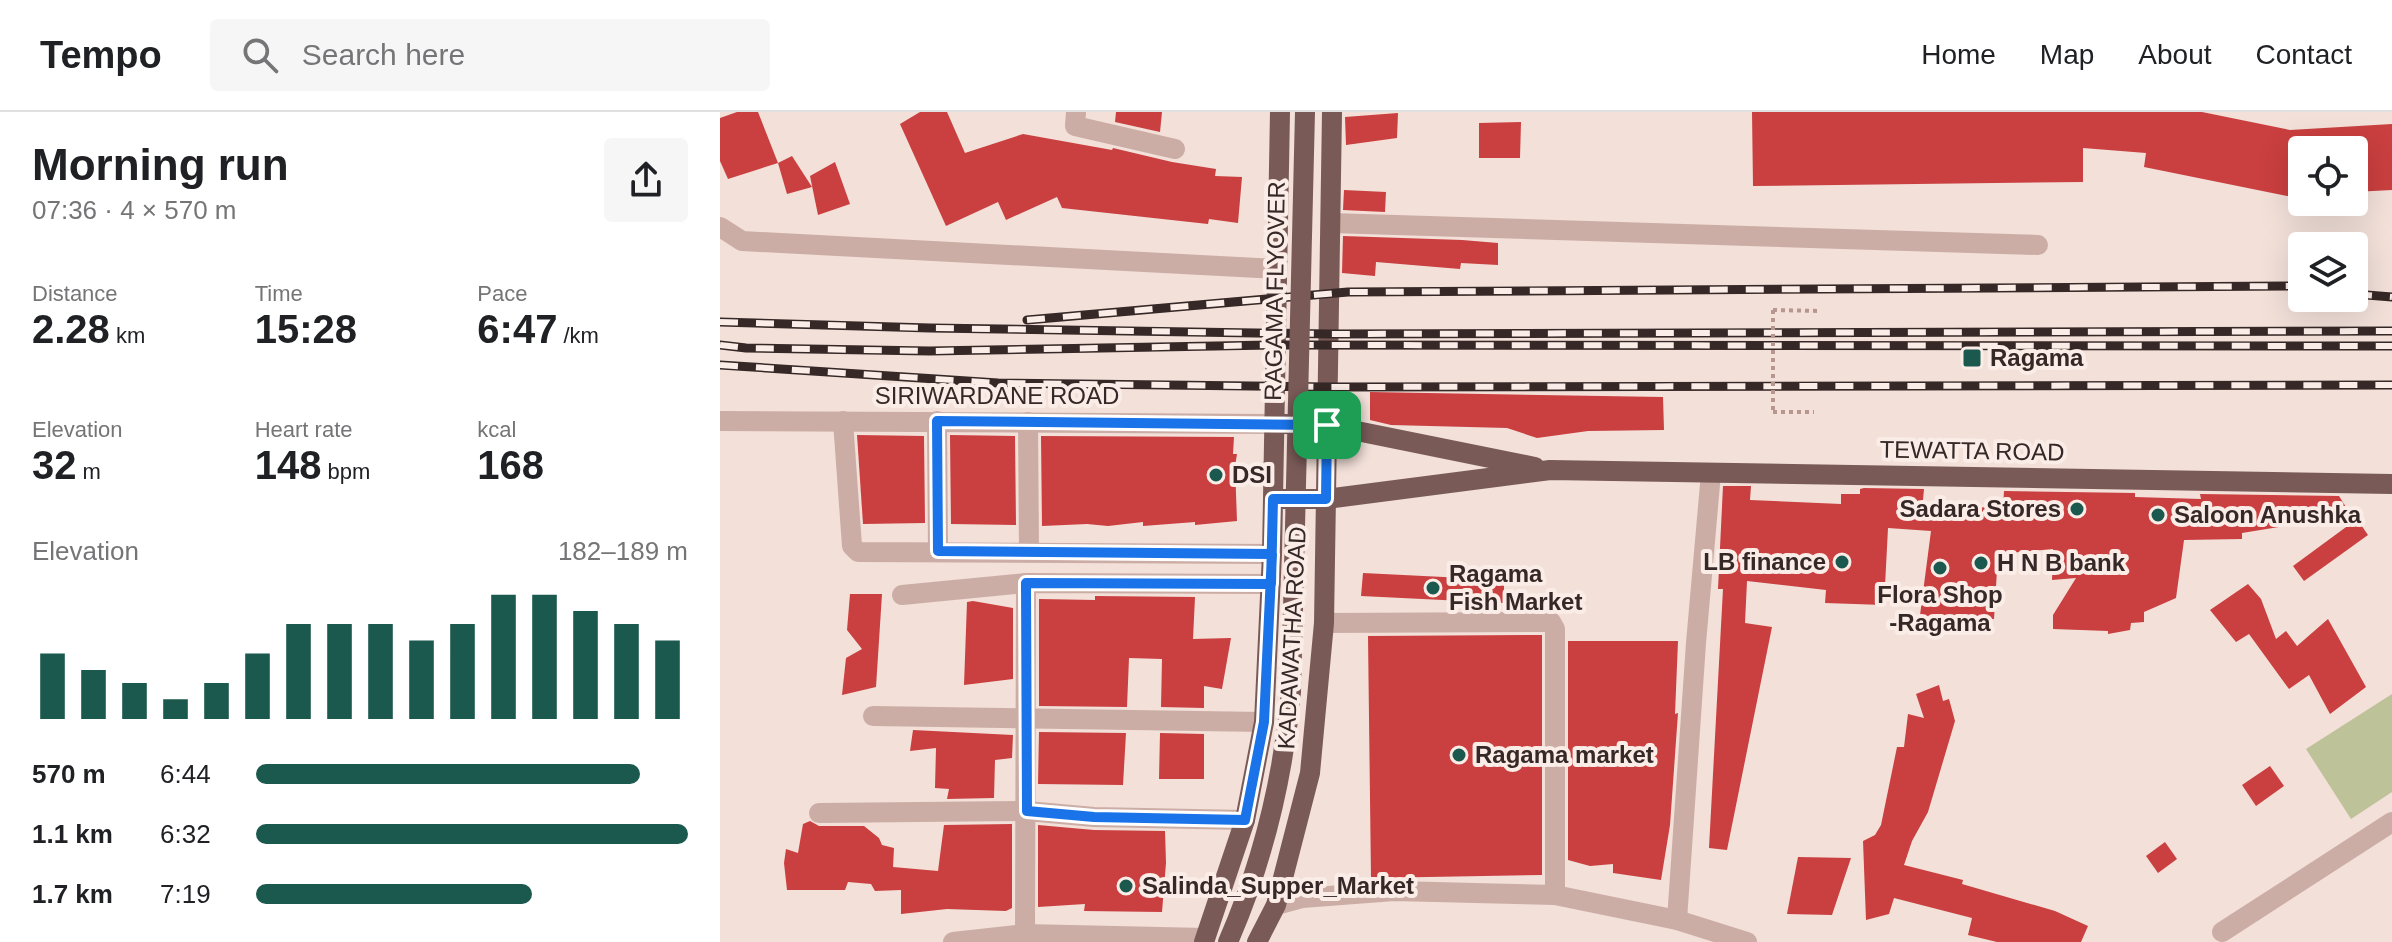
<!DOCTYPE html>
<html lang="en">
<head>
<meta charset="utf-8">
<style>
  body { margin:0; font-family:Helvetica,sans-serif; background:#f6f6f6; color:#202124; height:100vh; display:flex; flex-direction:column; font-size:30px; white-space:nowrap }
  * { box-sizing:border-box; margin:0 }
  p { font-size:26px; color:#757577 }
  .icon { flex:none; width:44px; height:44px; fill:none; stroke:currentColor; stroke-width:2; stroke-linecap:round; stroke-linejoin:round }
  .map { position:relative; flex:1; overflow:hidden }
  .panel { display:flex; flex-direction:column; background:#fff; width:720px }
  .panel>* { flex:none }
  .fabs { position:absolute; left:1568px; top:24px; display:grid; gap:16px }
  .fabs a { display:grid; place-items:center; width:80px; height:80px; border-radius:8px; background:#fff; box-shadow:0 8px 32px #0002; font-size:40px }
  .pin { position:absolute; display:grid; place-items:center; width:68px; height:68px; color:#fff; margin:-34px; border-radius:16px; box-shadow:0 4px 12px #0006 }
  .round { display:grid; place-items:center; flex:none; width:84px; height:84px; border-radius:8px; background:#f6f6f6 }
  .head { display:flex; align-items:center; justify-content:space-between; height:136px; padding:0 32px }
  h1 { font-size:44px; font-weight:700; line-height:60px }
  .stats { display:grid; grid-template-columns:repeat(3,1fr); gap:12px; height:136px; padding:8px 32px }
  .stats div { display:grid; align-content:center }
  .stats b { font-size:40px; font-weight:700 }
  .stats small { font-size:22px; font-weight:400 }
  .stats p { font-size:22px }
  .chart { height:224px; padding:16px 32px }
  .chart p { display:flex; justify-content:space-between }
  .chart svg { width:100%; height:144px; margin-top:8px; stroke:#1b594e; stroke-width:6 }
  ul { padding:0 32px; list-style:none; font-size:26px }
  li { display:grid; grid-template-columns:128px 96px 1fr; align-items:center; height:60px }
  li i { height:20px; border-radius:10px; background:#1b594e }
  header { display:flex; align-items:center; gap:48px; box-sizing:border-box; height:112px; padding:0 40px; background:#fff; border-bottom:2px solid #e0e0e0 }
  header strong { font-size:38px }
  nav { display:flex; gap:44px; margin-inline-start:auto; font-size:28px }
  .search { width:560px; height:72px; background:#f6f6f6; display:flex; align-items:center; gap:20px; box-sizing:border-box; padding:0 28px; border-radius:8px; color:#757577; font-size:30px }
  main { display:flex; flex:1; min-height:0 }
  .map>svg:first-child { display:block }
  .green { fill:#bec299 }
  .building { fill:#ca3f3f }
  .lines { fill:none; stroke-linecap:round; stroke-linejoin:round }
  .path { stroke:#b7968f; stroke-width:4; stroke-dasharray:4 4; stroke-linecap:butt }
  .minor { stroke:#cbada5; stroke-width:20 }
  .major { stroke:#795a57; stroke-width:20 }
  .rail-casing { stroke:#362826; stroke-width:9 }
  .rail { stroke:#faece6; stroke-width:6; stroke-dasharray:18; stroke-linecap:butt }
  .path-bridge { stroke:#b7968f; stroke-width:4; stroke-dasharray:4 4; stroke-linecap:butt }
  .major-bridge { stroke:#795a57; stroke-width:20 }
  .route-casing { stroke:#fff; stroke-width:16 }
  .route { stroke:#1a73e8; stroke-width:10 }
  .poi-dot { fill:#1b594e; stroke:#faece6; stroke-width:3 }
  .labels { text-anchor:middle; stroke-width:8; stroke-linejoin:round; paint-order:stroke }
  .street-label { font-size:24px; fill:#362826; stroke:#faece6 }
  .poi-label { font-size:24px; font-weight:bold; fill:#362826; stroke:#faece6; text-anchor:start }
</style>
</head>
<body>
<header>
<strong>Tempo</strong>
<div class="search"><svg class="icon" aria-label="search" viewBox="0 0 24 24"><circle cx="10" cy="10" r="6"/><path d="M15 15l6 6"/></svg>Search here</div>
<nav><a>Home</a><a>Map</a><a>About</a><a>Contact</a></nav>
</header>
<main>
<section class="panel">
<div class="head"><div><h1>Morning run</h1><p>07:36 · 4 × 570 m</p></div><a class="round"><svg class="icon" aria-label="share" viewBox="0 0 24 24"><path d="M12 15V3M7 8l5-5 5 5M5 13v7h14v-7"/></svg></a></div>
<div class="stats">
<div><p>Distance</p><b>2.28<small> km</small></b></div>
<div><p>Time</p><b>15:28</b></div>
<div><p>Pace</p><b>6:47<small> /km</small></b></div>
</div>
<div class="stats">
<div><p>Elevation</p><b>32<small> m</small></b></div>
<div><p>Heart rate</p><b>148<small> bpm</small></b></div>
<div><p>kcal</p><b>168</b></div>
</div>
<div class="chart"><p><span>Elevation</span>182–189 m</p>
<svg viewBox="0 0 160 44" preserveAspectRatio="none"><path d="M5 44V24M15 44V29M25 44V33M35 44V38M45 44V33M55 44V24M65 44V15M75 44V15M85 44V15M95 44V20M105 44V15M115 44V6M125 44V6M135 44V11M145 44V15M155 44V20"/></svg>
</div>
<ul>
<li><b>570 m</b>6:44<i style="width:89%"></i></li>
<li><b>1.1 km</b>6:32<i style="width:100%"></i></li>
<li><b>1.7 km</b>7:19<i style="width:64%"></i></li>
</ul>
</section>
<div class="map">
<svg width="1672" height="830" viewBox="0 0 1672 830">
  <rect width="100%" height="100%" fill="#f2e0d9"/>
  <polygon class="green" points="1672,582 1672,680 1631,707 1586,637"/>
  <g class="building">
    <polygon points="17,0 38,0 58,51 8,67 0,49 0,6"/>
    <polygon points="200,0 227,0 245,41 303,22 392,38 393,36 452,50 496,57 495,64 522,65 518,111 489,107 488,112 342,96 337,85 286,108 278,90 226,114 180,12"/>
    <polygon points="396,0 442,0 440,20 395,10"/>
    <polygon points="1032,0 1482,0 1570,18 1672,12 1672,78 1634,80 1634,38 1582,38 1582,83 1567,84 1424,55 1426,41 1363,36 1363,70 1033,74"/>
    <polygon points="678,1 677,26 626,33 625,5"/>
    <polygon points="801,10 800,46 759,46 759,11"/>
    <polygon points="72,44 92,75 67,82 58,51"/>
    <polygon points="115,50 130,92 98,103 90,64"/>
    <polygon points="624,78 666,80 665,100 623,98"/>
    <polygon points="623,124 742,128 778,131 778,153 741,151 740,157 656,150 655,164 622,161"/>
    <polygon points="650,280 943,285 944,318 868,319 817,326 787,316 671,313 650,308"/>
    <polygon points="137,323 204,324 205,411 143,412"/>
    <polygon points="230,323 295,324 296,413 231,412"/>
    <polygon points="321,324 514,325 513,342 517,342 515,354 517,409 475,413 475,410 423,414 423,410 388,414 367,412 322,414"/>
    <polygon points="1003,374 1031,374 1030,388 1121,392 1121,382 1140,382 1140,377 1144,376 1204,377 1202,399 1248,402 1249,395 1283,396 1284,379 1415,381 1415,385 1481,387 1480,382 1619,384 1631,403 1522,421 1522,427 1464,428 1456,486 1424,500 1424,510 1411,511 1410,518 1388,522 1388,519 1333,517 1333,503 1356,466 1332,468 1333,437 1278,442 1274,507 1228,507 1227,512 1199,511 1211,419 1168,416 1164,493 1105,491 1106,478 1027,469 1025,511 1052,515 1007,738 989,736 1003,477 998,477"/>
    <polygon points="1637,407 1648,423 1584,469 1573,454"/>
    <polygon points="643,461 784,468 784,491 641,484"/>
    <polygon points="1528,472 1541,487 1556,527 1566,519 1577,534 1608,507 1646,575 1610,602 1589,563 1569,577 1529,522 1516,530 1490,498"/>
    <polygon points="130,482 162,482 156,575 122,583 126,546 142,537 127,518"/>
    <polygon points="375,484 475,485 473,527 511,526 502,577 484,574 484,596 441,595 442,547 409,546 407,595 319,594 319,487 375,488"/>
    <polygon points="253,489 293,496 293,567 244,573 247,490"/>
    <polygon points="822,523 822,763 651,766 648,524"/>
    <polygon points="848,529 958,529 955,602 958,601 950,713 941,768 893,761 893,752 870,754 848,748"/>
    <polygon points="1219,573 1223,589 1229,587 1235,609 1208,700 1192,729 1184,753 1243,768 1242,772 1335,799 1368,814 1361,830 1277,830 1248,823 1252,806 1174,786 1169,802 1146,808 1143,729 1155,723 1161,713 1177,635 1184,635 1188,602 1204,606 1196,582"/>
    <polygon points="193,618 293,623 292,646 275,648 274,686 227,687 229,677 215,676 216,636 190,639"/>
    <polygon points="319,620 406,621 403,673 318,672"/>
    <polygon points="440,621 484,622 484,667 439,667"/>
    <polygon points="1550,654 1564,674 1536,694 1522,673"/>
    <polygon points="90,709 99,714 144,714 159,726 162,733 174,736 173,755 218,759 224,713 292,712 292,796 286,799 227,797 181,802 181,778 155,779 151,772 128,770 125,778 67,778 64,751 66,737 78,741 83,712"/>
    <polygon points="318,713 374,718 445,719 446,751 442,800 364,799 365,792 318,795"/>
    <polygon points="1445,730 1457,747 1438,761 1426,744"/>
    <polygon points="1078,745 1131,746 1112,803 1067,802"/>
  </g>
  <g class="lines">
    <g class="path">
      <polyline points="1053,198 1100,199"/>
      <polyline points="1053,300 1094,300"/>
    </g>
    <g class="minor">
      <polyline points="356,0 355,14 455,37"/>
      <polyline points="611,111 1318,133"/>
      <polyline points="0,115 22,129 557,157"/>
      <polyline points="0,309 554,312"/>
      <polyline points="123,309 132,434 138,440 552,442"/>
      <polyline points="217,309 218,439"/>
      <polyline points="308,310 309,440"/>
      <polyline points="182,483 306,471 551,472"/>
      <polyline points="604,511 831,510 835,517 835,783"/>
      <polyline points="153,604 544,610"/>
      <polyline points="99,701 307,699 374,705 525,708"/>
      <polyline points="556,793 582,786 674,779 835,783 957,808 1027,830"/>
      <polyline points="957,808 976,531 991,361"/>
      <polyline points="1502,820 1672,710"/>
      <polyline points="305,822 306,471"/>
      <polyline points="233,830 305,822 485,826"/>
    </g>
    <g class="major">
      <polyline points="563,312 607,313 815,355"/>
      <polyline points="553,387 606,387 830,358 1672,372"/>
      <polyline points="484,830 525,708 544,610 552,442 560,0"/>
      <polyline points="537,830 556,793 590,661 604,511 612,0"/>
    </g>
    <defs>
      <g id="rail">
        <polyline points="1634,182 1672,185"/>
        <polyline points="307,208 628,180 1582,174"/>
        <polyline points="0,210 210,216 609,222 1672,219"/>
        <polyline points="0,233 26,236 210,239 556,233 1672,234"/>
        <polyline points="0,253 278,271 608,275 1672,273"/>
      </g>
    </defs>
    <use href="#rail" class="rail-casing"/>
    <use href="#rail" class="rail"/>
    <polyline class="path-bridge" points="1053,198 1053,300"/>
    <path class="major-bridge" d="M508 830C543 750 563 667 571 580L585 0"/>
  </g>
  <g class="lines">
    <defs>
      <polyline id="route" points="607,313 217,309 218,439 552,442 544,610 525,708 374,705 307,699 306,471 551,472 553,387 606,387 607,313"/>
    </defs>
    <use href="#route" class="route-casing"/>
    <use href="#route" class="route"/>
  </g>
  <g class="poi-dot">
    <rect x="1242" y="236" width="20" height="20" rx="4"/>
    <circle cx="496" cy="363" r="8"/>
    <circle cx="1357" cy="397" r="8"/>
    <circle cx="1438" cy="403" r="8"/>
    <circle cx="1122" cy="450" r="8"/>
    <circle cx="1261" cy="451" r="8"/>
    <circle cx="1220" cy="456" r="8"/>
    <circle cx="713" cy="476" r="8"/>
    <circle cx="739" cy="643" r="8"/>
    <circle cx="406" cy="774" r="8"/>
  </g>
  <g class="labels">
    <g class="street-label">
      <text transform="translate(555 179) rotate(-89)" y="8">RAGAMA FLYOVER</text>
      <text x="277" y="292">SIRIWARDANE ROAD</text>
      <text transform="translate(1252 339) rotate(1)" y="8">TEWATTA ROAD</text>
      <text transform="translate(572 526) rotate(-87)" y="8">KADAWATHA ROAD</text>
    </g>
    <g class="poi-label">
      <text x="1270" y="254">Ragama</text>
      <text x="512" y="371">DSI</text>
      <text x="1341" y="405" text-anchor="end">Sadara Stores</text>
      <text x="1454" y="411">Saloon Anushka</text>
      <text x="1106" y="458" text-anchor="end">LB finance</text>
      <text x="1277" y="459">H N B bank</text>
      <text x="729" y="470">Ragama<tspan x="729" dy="28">Fish Market</tspan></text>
      <text x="1220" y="491" text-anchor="middle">Flora Shop<tspan x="1220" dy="28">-Ragama</tspan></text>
      <text x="755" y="651">Ragama market</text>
      <text x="422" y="782">Salinda_Supper_Market</text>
    </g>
  </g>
</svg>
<div class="fabs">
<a><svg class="icon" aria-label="locate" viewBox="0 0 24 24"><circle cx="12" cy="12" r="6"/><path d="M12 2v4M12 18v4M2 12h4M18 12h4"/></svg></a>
<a><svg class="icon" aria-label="layers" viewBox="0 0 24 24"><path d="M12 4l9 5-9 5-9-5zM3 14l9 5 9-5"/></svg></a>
</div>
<div class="pin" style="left:607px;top:313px;background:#1e9e55"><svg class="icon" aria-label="arrive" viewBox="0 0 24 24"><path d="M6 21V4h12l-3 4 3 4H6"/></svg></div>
</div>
</main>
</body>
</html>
